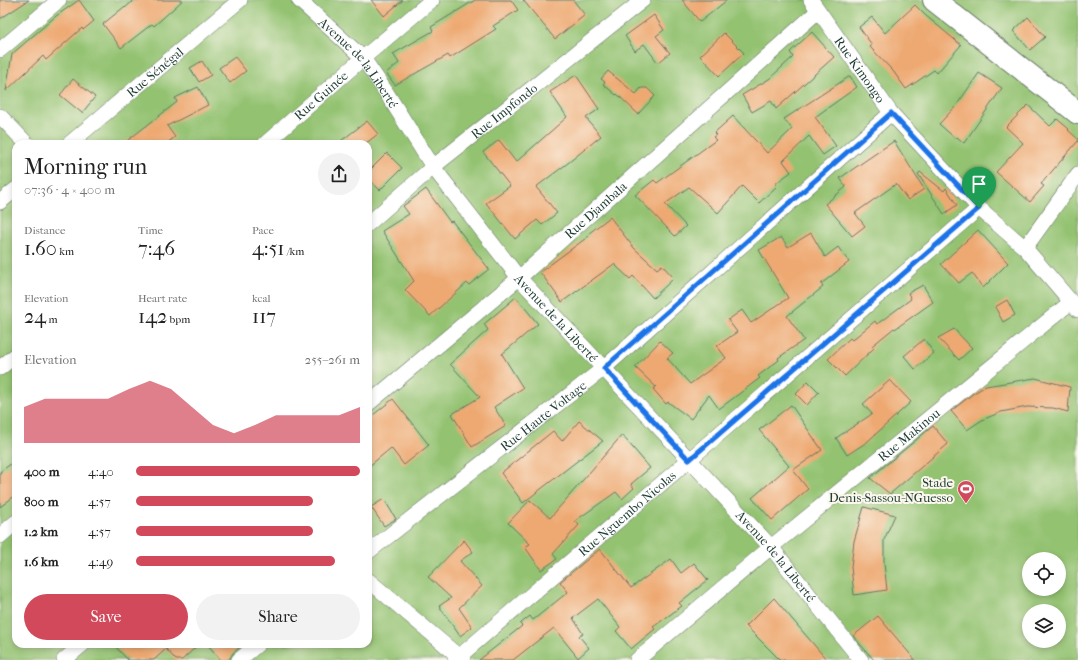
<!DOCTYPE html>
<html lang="en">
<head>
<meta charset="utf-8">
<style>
  body { margin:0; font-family:"IM FELL French Canon",serif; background:#f2f2f2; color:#222; height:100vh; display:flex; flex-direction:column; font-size:15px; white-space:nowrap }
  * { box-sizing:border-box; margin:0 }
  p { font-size:13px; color:#767676 }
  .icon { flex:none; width:22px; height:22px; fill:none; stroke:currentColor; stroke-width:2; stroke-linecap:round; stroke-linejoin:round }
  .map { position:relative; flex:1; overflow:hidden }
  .drawer { position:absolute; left:12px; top:140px; width:360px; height:508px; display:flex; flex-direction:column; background:#fff; border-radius:12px; box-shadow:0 2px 6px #0003 }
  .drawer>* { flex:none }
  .fabs { position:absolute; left:1022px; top:552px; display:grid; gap:8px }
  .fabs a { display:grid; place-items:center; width:44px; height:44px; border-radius:50%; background:#fff; box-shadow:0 2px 6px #0003; font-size:20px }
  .pin { position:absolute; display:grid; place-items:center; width:34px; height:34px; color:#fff; margin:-41px -17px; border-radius:50% 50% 50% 0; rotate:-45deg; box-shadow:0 0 4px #0007 }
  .pin .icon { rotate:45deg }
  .round { display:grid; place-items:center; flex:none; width:42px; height:42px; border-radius:21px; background:#f2f2f2 }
  .headline { display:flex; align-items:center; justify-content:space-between; height:68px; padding:0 12px }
  h1 { font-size:22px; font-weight:600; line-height:30px }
  .figures { display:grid; grid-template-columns:repeat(3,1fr); gap:6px; height:68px; padding:4px 12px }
  .figures div { display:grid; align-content:center }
  .figures b { font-size:20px; font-weight:600 }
  .figures small { font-size:11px; font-weight:400 }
  .figures p { font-size:11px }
  .chart { height:112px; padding:8px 12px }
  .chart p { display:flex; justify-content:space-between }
  .chart svg { width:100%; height:72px; margin-top:4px; fill:#d1495b; opacity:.7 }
  .action { display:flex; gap:8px; margin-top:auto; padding:8px 12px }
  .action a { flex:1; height:46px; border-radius:24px; background:#d1495b; color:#fff; font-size:16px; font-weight:600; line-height:46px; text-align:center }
  .action a+a { background:#f2f2f2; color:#222 }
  ul { padding:0 12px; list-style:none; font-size:13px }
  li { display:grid; grid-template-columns:64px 48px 1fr; align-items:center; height:30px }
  li i { height:10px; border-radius:5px; background:#d1495b }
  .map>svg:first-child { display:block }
  .green { fill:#93c271; stroke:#598052; fill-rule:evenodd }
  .building { fill:#eea972 }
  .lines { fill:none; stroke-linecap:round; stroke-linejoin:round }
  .minor-casing { stroke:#657663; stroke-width:16 }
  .secondary-casing { stroke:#657663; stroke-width:24 }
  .minor { stroke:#fff; stroke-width:15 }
  .secondary { stroke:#fff; stroke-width:22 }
  .route-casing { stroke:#fff; stroke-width:8 }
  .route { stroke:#1a73e8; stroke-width:5 }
  .labels { text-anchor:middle; stroke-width:4; stroke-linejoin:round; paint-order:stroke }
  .street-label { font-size:13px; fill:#1f3d34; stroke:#fbf7ec }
  .poi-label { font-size:13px; fill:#1f3d34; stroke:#fbf7ec; text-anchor:end }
</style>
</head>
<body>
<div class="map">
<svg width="1078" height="660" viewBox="0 0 1078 660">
  <rect width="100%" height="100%" fill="#fbf7ec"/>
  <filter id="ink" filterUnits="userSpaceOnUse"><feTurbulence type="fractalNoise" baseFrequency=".025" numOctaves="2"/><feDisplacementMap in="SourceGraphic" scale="8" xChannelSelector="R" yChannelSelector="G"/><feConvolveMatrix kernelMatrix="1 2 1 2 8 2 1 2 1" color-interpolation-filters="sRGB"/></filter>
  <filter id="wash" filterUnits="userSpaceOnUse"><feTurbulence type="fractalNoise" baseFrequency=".012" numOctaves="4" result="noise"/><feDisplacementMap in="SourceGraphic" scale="16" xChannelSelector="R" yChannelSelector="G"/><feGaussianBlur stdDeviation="0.9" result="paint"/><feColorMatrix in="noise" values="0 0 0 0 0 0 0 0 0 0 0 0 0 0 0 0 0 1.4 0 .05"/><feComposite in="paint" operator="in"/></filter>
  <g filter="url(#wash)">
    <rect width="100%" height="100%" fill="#e8dfb9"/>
    <path class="green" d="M0 0H1078V660H0ZM16 144H368V644H16ZM1029 559H1059V589H1029ZM1029 611H1059V641H1029Z"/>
    <g id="blocks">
      <g class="building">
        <polygon points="0,0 29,0 0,19"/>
        <polygon points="79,0 94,21 83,30 82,28 46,60 43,56 6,91 12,54 56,16"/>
        <polygon points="134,0 183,0 154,26 152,24 121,48 103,24 124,7 125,8"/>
        <polygon points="371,0 403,0 384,16"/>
        <polygon points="475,0 511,0 518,10 493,26 496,29 450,58 448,55 395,85 386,73 399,63 393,54 433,31 431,27"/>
        <polygon points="523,0 573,0 585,15 555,39"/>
        <polygon points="682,0 727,0 700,22"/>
        <polygon points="915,5 925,15 961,45 937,73 934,70 906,89 893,71 870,47 872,45 859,27 872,17 885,33"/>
        <polygon points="654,15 664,30 656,36 670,53 658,63 644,44 635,51 625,36"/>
        <polygon points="1028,17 1045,37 1030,50 1013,31"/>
        <polygon points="812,32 834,57 776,109 771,101 752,112 742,95 769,79 793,57 790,52"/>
        <polygon points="724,33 744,53 719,76 700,56"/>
        <polygon points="235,57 246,71 230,83 219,68"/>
        <polygon points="202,61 211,75 199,82 190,68"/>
        <polygon points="608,71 636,94 641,88 647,88 655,96 638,114 617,94 616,95 603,84 605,82 601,79"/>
        <polygon points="979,73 1002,88 964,143 957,137 956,139 939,124 956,106"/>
        <polygon points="576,75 599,109 586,118 601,136 568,163 536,187 557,213 542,225 537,220 515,239 486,203 510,186 483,152 499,140 516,162 567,117 550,92"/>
        <polygon points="850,76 857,87 815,117 836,146 823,155 809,136 783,161 791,172 775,184 777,186 759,203 742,186 718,213 689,187 665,204 686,226 675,236 635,195 654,180 657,183 716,140 713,137 716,135 714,133 733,116 767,153 792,129 784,119"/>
        <polygon points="73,79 95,97 82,113 60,95"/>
        <polygon points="198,87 208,105 167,126 175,137 166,144 123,144 177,102 175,98"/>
        <polygon points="1028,105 1050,126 1057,119 1069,129 1068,130 1078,139 1078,141 1041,184 1044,186 1030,202 996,172 1023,143 1006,127"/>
        <polygon points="367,121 378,134 365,144 337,144"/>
        <polygon points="894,141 924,189 908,200 896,184 855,213 865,226 852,236 825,204 846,187 840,178"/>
        <polygon points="387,153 402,168 380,190 368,179 368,172"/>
        <polygon points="920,172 944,191 946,188 957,205 944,214 918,174"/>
        <polygon points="426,189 450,222 452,221 489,269 469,285 467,283 430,316 405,290 414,281 382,231 409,214 403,206"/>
        <polygon points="610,217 634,248 657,269 662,265 674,278 653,298 633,276 630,279 614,264 562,302 540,272 589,236 588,234"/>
        <polygon points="978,230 1008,263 983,288 972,273 959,283 941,264"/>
        <polygon points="811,233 825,257 838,247 849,262 821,284 823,287 787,316 804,340 778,358 779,360 758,376 760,378 719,409 709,395 691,419 668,402 666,404 653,389 656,387 635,367 660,341 673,353 667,358 690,384 726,358 717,346 737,332 728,320 742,310 751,323 788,298 759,250 781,237 788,247"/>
        <polygon points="923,285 933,302 895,329 894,328 872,346 874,348 845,376 828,359 850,338 852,340 875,321 877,324 911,299 908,293"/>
        <polygon points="516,297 538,324 502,354 523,388 494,407 506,426 472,447 452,414 480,397 450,364 488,330 484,324"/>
        <polygon points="1007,300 1015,315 1003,322 995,307"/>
        <polygon points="954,329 972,348 959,360 938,338"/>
        <polygon points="924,339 934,353 915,369 904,356"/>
        <polygon points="1035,378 1070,387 1068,412 1053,408 1027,407 1001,412 982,420 967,430 951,411 974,393 986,386"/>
        <polygon points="890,380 911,402 867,442 847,455 836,438 872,414 863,404"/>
        <polygon points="808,381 819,392 807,405 796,394"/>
        <polygon points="393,399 429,445 404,465 391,448 368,467 368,419"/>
        <polygon points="791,405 822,450 793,470 808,489 772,520 752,498 789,466 759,430"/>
        <polygon points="579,421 603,441 523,503 501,473 553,431 562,441"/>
        <polygon points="933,426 948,444 890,494 870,478"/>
        <polygon points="622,435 650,468 631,484 634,488 622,499 616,492 575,521 579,525 553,554 557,559 541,570 525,547 530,544 508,523 530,500 550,518"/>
        <polygon points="16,460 16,495 0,507 0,472"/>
        <polygon points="384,499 396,519 384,526 371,507"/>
        <polygon points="864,507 895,515 884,540 884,563 887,590 854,595 851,567 854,541"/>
        <polygon points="464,540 473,552 460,561 482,586 459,608 472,627 460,636 439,606 451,598 428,577"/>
        <polygon points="600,549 631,588 671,559 681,573 694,563 708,580 679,603 682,606 653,627 655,629 631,649 616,631 620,627 598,599 573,618 583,634 579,636 589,648 578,658 554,628 513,660 479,660 522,626 520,624 530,616 533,620 568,592 560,582"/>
        <polygon points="774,598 827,660 780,660 746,626"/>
        <polygon points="878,616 915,660 874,660 853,636"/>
        <polygon points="113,644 199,644 182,660 176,660 166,649 154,660 128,660"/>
        <polygon points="207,644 244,644 233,653 229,660 221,660"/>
      </g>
    </g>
  </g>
  <g filter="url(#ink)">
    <use href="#blocks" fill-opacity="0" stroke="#657663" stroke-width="1"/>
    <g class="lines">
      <defs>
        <g id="minor">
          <path id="s1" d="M299 0 363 58 386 92 433 167 519 278 771 547 861 660"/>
          <path id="s2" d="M811 0 891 113 979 208 1025 248 1078 310"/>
          <polyline points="0,50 59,0"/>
          <polyline points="0,116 27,144"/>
          <path id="s3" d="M69 144 240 0"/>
          <path id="s4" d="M265 144 363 58 432 0"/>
          <polyline points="0,202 16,189"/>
          <path id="s5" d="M368 224 433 167 643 0"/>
          <polyline points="1025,248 1078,174"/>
          <polyline points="0,368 16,355"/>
          <path id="s6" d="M368 404 519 278 818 11"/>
          <polyline points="0,536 16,522"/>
          <path id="s7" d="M368 552 604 368 891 113"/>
          <polyline points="368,580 463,660"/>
          <polyline points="64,660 83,644"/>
          <polyline points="239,660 258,644"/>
          <path id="s8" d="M455 660 689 460 979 208"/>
          <path id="s9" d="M637 660 771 547 1071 302"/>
        </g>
        <polyline id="secondary" points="934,0 1078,113"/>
      </defs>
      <use href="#minor" class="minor-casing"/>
      <use href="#secondary" class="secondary-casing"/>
      <use href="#minor" class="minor"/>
      <use href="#secondary" class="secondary"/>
    </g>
  </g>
  <g class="lines" filter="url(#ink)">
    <defs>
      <polygon id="route" points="891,113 979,208 689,460 604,368"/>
    </defs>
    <use href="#route" class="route-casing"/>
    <use href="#route" class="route"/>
  </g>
  <defs>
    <symbol id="stadium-pin" viewBox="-11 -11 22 30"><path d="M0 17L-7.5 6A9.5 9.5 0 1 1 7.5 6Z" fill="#d1495b" stroke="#fbf7ec"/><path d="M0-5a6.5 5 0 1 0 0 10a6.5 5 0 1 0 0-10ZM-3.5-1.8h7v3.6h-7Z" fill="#fff"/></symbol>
  </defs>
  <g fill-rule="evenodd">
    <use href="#stadium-pin" x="956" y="479" width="20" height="27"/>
  </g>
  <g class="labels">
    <g class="street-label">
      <text dy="5" stroke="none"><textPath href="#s1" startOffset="87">Avenue de la Liberté</textPath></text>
      <text dy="5" stroke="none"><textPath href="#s2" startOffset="85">Rue Kimongo</textPath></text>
      <text dy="5" stroke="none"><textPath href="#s3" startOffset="112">Rue Sénégal</textPath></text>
      <text dy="5" stroke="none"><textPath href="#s4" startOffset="74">Rue Guinée</textPath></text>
      <text dy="5" stroke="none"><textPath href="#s5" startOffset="177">Rue Impfondo</textPath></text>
      <text dy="5" stroke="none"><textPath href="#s6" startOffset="299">Rue Djambala</textPath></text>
      <text dy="5" stroke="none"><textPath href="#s1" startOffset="411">Avenue de la Liberté</textPath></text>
      <text dy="5" stroke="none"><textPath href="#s7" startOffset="222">Rue Haute Voltage</textPath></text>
      <text dy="5" stroke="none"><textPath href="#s9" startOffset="353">Rue Makinou</textPath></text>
      <text dy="5" stroke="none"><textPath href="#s8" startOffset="226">Rue Nguembo Nicolas</textPath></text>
      <text dy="5" stroke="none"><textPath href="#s1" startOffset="735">Avenue de la Liberté</textPath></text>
    </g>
    <g class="poi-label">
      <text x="953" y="487">Stade<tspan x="953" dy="15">Denis-Sassou-NGuesso</tspan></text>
    </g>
  </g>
</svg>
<div class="fabs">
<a><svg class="icon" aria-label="locate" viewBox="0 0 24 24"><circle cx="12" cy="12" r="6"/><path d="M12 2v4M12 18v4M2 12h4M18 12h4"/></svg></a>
<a><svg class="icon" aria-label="layers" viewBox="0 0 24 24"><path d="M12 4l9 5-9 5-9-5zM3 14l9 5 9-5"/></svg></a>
</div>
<div class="pin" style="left:979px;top:208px;background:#1e9e55"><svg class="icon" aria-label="arrive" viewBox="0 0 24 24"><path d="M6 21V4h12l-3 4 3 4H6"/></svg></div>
<section class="drawer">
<div class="headline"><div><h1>Morning run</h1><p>07:36 · 4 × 400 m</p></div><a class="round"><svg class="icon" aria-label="share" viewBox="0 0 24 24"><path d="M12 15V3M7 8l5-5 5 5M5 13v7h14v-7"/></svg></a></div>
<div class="figures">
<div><p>Distance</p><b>1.60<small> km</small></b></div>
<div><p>Time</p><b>7:46</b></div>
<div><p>Pace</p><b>4:51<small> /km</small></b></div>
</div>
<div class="figures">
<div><p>Elevation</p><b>24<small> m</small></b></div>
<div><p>Heart rate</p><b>142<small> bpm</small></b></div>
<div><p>kcal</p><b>117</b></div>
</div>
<div class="chart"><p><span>Elevation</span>255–261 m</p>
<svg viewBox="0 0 160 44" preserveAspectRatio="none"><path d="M0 44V22L10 17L20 17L30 17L40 17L50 11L60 6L70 11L80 22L90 33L100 38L110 33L120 27L130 27L140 27L150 27L160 22V44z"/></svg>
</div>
<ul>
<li><b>400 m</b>4:40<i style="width:100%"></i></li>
<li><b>800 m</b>4:57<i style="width:79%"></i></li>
<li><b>1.2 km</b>4:57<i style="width:79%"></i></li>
<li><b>1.6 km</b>4:49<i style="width:89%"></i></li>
</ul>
<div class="action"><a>Save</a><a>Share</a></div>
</section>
</div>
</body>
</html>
